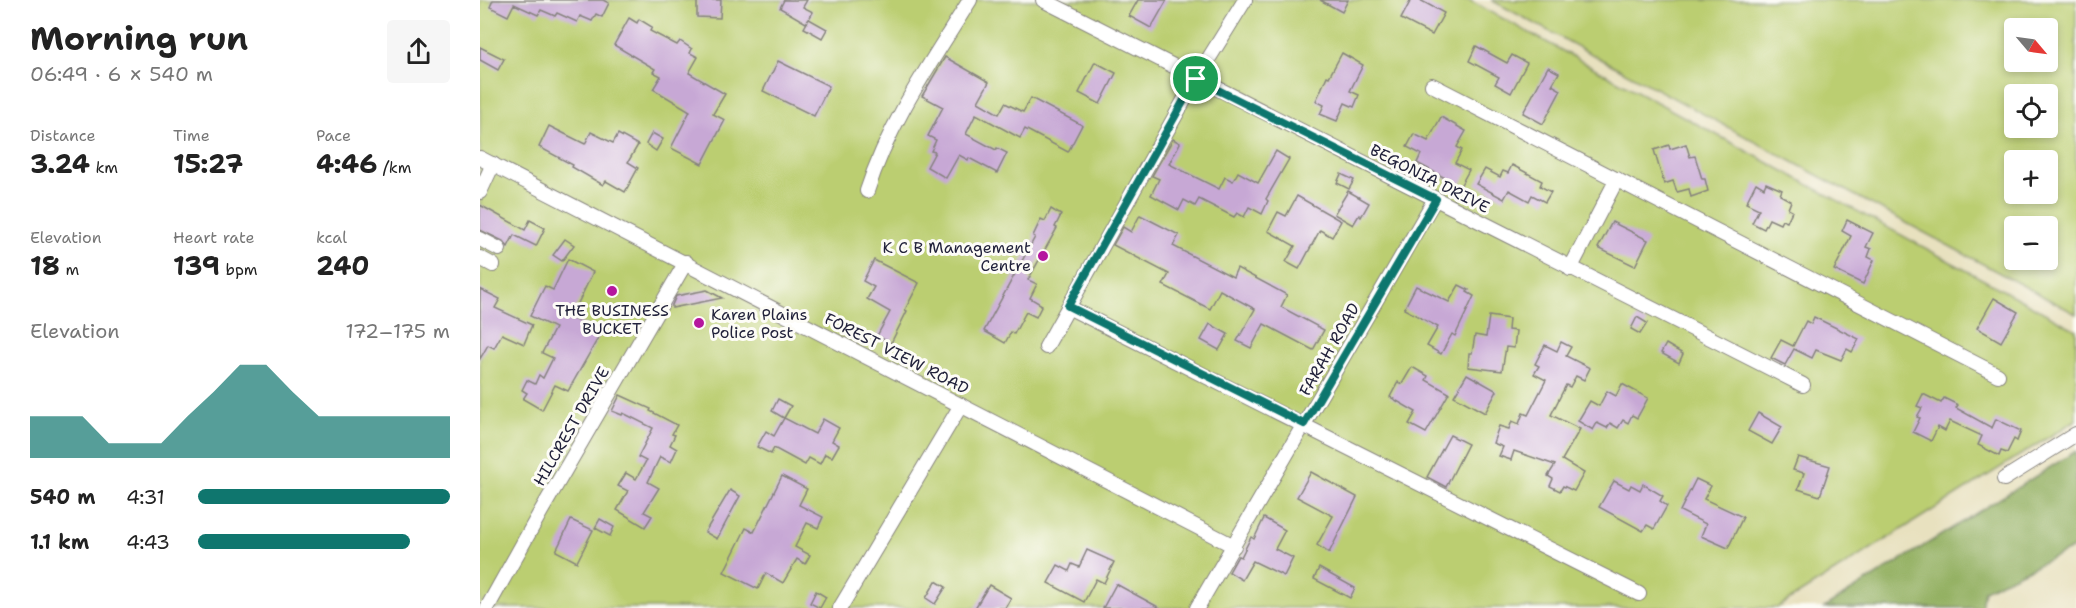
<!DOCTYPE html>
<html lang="en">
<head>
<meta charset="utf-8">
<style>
  body { margin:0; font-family:"Shantell Sans",sans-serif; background:#f6f6f6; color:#222; height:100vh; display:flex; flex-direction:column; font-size:22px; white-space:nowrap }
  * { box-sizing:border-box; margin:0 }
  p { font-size:20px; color:#767676 }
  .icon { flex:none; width:33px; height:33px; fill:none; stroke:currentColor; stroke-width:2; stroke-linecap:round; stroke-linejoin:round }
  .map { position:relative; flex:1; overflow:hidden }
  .panel { display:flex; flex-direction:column; background:#fff; width:480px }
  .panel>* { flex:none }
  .needle { width:39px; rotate:119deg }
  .tools { position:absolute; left:1524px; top:18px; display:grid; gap:12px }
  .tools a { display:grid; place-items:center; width:54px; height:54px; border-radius:6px; background:#fff; box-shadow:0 3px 9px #0003; font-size:30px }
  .pin { position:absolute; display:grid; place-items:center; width:51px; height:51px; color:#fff; margin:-26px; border:3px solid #fff; border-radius:50%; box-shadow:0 2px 6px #0007 }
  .round { display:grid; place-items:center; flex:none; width:63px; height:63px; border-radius:6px; background:#f6f6f6 }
  .head { display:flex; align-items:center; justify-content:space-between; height:102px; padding:0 30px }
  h1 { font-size:33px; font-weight:700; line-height:45px }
  .metrics { display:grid; grid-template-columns:repeat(3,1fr); gap:9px; height:102px; padding:6px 30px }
  .metrics div { display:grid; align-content:center }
  .metrics b { font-size:26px; font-weight:700 }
  .metrics small { font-size:16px; font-weight:400 }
  .metrics p { font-size:16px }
  .chart { height:168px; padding:12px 30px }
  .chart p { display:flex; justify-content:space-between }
  .chart svg { width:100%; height:108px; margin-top:6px; fill:#0f766e; opacity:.7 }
  ul { padding:0 30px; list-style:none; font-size:20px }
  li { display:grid; grid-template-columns:96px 72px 1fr; align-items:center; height:45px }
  li i { height:15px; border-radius:8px; background:#0f766e }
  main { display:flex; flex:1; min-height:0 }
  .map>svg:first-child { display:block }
  .green { fill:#bbce71; stroke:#6e7856; stroke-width:1.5; fill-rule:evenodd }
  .forest { fill:#94b163; stroke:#5b6a4f; stroke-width:1.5 }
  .building { fill:#c7a8d5 }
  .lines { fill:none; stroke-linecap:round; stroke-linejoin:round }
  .minor-casing { stroke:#85827d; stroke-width:16 }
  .minor { stroke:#fff; stroke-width:14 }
  .route-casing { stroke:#fff; stroke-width:12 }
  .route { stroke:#0f766e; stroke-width:8 }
  .poi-dot { fill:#b5179e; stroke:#fdfcf7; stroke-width:2 }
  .labels { text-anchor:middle; stroke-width:6; stroke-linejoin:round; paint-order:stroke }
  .street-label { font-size:16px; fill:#22223b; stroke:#fdfcf7 }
  .poi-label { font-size:16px; fill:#22223b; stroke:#fdfcf7; text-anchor:end }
</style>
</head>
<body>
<main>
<section class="panel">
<div class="head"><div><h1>Morning run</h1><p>06:49 · 6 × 540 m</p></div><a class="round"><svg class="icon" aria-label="share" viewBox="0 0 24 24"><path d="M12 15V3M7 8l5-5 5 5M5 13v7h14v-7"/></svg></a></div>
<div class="metrics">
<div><p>Distance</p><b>3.24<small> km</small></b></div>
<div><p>Time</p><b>15:27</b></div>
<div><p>Pace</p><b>4:46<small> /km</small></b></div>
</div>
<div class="metrics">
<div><p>Elevation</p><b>18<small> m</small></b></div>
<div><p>Heart rate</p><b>139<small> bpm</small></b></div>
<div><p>kcal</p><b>240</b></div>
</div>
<div class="chart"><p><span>Elevation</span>172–175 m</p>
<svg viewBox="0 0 160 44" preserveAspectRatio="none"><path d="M0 44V27L10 27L20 27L30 38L40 38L50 38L60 27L70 17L80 6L90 6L100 17L110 27L120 27L130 27L140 27L150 27L160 27V44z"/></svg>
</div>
<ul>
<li><b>540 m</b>4:31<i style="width:100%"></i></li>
<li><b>1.1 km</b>4:43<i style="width:84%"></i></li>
</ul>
</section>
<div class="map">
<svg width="1596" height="608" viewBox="0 0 1596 608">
  <rect width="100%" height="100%" fill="#fdfcf7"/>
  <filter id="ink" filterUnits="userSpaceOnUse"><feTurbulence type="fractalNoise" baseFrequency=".0167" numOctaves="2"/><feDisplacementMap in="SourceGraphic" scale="12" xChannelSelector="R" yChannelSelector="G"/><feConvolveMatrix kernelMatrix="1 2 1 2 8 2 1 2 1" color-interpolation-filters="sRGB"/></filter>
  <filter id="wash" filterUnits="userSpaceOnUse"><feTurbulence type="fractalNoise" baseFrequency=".008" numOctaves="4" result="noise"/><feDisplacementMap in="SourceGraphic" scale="24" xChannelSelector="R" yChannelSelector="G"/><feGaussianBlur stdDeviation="1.35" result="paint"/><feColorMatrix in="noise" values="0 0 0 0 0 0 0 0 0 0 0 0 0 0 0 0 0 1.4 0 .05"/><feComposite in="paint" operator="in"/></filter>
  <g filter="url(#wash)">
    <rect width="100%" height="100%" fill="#e8e1bf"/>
    <g class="green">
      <polygon points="0,0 989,0 1596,330 1596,420 1297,608 0,608"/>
      <path d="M1011 0H1596V314ZM1534 28H1568V62H1534ZM1534 94H1568V128H1534ZM1534 160H1568V194H1534ZM1534 226H1568V260H1534Z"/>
    </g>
    <polygon class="forest" points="1596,451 1596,547 1504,590 1501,608 1344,608"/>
    <g id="blocks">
      <g class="building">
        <polygon points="13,0 123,0 129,3 122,17 116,14 112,21 100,16 97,22 77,13 75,16 61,10 58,15 34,4 28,16 10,7"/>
        <polygon points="217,0 241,0 240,18 217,17"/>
        <polygon points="304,0 327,0 323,7 333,12 329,19 347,29 342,38 324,28 329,19 326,23 300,8"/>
        <polygon points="658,0 687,0 671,28 649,16"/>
        <polygon points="840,0 868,0 862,12"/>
        <polygon points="931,0 940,0 964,13 952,35 921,19"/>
        <polygon points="149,18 157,23 159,19 172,27 170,31 197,45 200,41 212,49 210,53 218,57 209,73 245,94 233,114 245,120 222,164 191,148 210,111 173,89 181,76 173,72 175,69 134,45"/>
        <polygon points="996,46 1027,63 1032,55 1047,63 1031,93 1015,84 1019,77 989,61"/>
        <polygon points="0,47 24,59 18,70 0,60"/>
        <polygon points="862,53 883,65 870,91 879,95 874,107 865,103 857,121 840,114 844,105 836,101 847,76 849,77"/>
        <polygon points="465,57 509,82 498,102 519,114 525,103 543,112 551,98 602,125 588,152 545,129 540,138 496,114 486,134 516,150 517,148 527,153 517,173 489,158 488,160 479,155 466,178 447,167 455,152 451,151 456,140 448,136 463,107 442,96"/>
        <polygon points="298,61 349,86 334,116 283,91"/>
        <polygon points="615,62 636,73 620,104 599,93"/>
        <polygon points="1068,67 1079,73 1072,85 1081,90 1063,124 1043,113"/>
        <polygon points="961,117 986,131 977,147 982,150 975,163 989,170 979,188 968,182 969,180 937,163 941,154 927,147 934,134 948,141"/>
        <polygon points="69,126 105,144 111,132 133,143 138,134 158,145 148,162 158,168 145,192 126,181 123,185 92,167 93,165 59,147"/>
        <polygon points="172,133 183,139 176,151 166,144"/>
        <polygon points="693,139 700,143 689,164 739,189 745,177 753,181 758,172 778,183 796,151 809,159 786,199 788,201 782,214 769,207 764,217 757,213 754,217 719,199 715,206 704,200 699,210 671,195 679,179 672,176"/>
        <polygon points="1206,144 1210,157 1215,156 1222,179 1225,179 1228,191 1211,197 1209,189 1197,192 1193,181 1184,184 1174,150 1189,145 1190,149"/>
        <polygon points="1032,165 1062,181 1060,186 1071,192 1065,202 1052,195 1049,201 1029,190 1024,199 996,184 1005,169 1020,177 1023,171 1028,173"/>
        <polygon points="861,174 874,180 869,189 857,183"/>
        <polygon points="1276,183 1284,188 1286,183 1302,190 1300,195 1311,201 1308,209 1312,211 1307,222 1302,220 1300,224 1289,219 1284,229 1272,223 1279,209 1266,203"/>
        <polygon points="868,191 889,203 881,217 879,215 873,225 854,214"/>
        <polygon points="817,196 861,221 852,237 840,230 819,269 806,262 815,246 788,231 798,212 806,216"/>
        <polygon points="0,205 45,230 50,220 65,228 56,246 34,235 28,247 23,241 0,230"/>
        <polygon points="571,209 581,215 575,227 577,228 548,280 557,284 550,298 562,305 556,317 546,312 534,334 531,332 525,343 504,331 555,237 553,236 561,219 565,221"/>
        <polygon points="660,215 699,235 693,246 753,277 757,268 807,295 801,307 844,330 833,350 784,324 771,348 757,341 775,309 740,290 730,309 683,285 689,274 633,245 643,227 651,232"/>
        <polygon points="1367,220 1393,233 1386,247 1391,249 1388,257 1394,260 1383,284 1354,270 1371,236 1362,231"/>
        <polygon points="1132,222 1168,240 1155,266 1118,248"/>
        <polygon points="85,239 94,245 82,261 73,255"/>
        <polygon points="88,259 113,272 91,318 121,333 88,391 75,385 62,410 43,399 47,393 42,390 47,380 55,384 59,375 63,378 73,358 62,353 75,328 50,316 65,286 73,290"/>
        <polygon points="394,260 439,283 425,310 427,311 411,343 397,336 410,312 387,299 394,287 383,281"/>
        <polygon points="979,285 989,290 987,292 994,296 975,336 972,334 961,354 947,346 958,327 924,309 936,286 969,302"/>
        <polygon points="0,289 20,299 15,308 52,325 44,344 22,334 14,348 8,345 0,359"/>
        <polygon points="227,290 242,298 192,308 192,305 196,296"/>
        <polygon points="1514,298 1538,312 1521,342 1497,328"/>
        <polygon points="1009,316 1029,319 1028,330 1036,331 1034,348 1026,347 1022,371 988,367 989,353 992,353 995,335 1006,337"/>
        <polygon points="1157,317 1167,323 1160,334 1151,329"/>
        <polygon points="1334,317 1379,339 1372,352 1367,349 1361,360 1336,350 1332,358 1314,349 1305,365 1291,358 1301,340 1313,346 1326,321 1331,324"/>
        <polygon points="730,324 748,334 739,350 721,340"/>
        <polygon points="1081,342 1091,347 1086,356 1110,368 1104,380 1096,376 1090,387 1086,385 1071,415 1100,429 1082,460 1104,473 1094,491 1083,486 1080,491 1070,486 1073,479 1068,476 1075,465 1034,451 1031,460 1019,456 1023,447 1013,443 1019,426 1029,429 1032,421 1039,424 1043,413 1048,415 1066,380 1054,374 1059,366 1055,364 1065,345 1077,351"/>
        <polygon points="1186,344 1203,354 1199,363 1181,353"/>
        <polygon points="932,367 948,376 946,380 969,393 946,433 929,424 936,412 910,397 918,382 922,384"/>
        <polygon points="987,374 1017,391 1005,413 974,396"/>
        <polygon points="1142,384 1168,398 1157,418 1152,415 1148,423 1143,420 1138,428 1130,423 1127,428 1117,423 1113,430 1098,421 1110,401 1119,406 1127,391 1136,396"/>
        <polygon points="1443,394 1461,403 1464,398 1478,405 1476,408 1512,428 1516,419 1541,431 1537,441 1534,439 1527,453 1521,451 1519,456 1498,445 1502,436 1470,421 1465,431 1458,427 1451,441 1433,432 1440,418 1437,417 1442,408 1437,406"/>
        <polygon points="140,395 171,409 170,411 197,425 192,434 195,435 190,445 197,449 191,462 180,457 168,482 179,488 164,512 172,516 165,527 137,510 148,491 138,486 146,473 156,479 166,461 158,457 173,428 143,413 142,415 132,411"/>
        <polygon points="298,399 311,406 304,418 335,434 343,419 359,428 352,441 359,445 352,457 345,454 340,464 329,458 325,465 294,448 291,454 277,447 286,431 294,436 304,418 292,411"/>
        <polygon points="1278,413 1302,427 1292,444 1268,431"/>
        <polygon points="970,435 988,444 966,487 947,477"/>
        <polygon points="1318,457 1350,466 1340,496 1318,489 1324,473 1313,470"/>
        <polygon points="831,472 877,497 849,553 837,545 853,516 817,497"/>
        <polygon points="302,476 327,489 319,505 343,517 338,528 327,523 315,547 330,555 325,564 317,559 303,583 286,573 278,589 244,572 266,528 274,532"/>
        <polygon points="1216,479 1231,486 1224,499 1263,517 1248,548 1221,536 1226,524 1200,511"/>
        <polygon points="1134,481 1149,489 1151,485 1160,490 1163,484 1183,496 1180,501 1187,506 1174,529 1167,525 1163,531 1119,507"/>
        <polygon points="250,490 260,496 237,539 225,532"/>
        <polygon points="784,518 805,530 795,549 813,558 804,576 773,561 762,580 749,572 758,556 761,557 771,537 774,539"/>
        <polygon points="120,519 134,527 130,536 115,528"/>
        <polygon points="91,520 113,530 97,562 76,551"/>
        <polygon points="607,550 634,562 624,583 616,579 604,602 568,583 578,565 589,571 592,564 599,567"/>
        <polygon points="839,568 875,588 870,598 834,579"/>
        <polygon points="456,581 466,587 455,604 446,598"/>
        <polygon points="636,584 680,608 623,608"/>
        <polygon points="509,585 531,598 525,608 495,608"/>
        <polygon points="336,591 346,597 340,608 330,603"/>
      </g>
    </g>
  </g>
  <g filter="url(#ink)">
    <use href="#blocks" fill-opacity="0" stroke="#85827d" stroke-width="1.5"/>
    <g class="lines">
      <defs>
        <g id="minor">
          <polyline points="563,0 1323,385"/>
          <polyline points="952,85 1518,375"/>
          <polyline points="0,158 754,546"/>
          <path d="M387 191C409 122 452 61 490 0"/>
          <polyline points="0,192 13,164"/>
          <polyline points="0,239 19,249"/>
          <polyline points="0,258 13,265"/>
          <polyline points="1090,269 1137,179"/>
          <polyline points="588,307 1159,594"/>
          <polyline points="566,347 716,79 765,0"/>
          <polyline points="1524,479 1596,434"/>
          <polyline points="7,608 60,513 206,262"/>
          <polyline points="360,608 481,405"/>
          <polyline points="717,608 955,199"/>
        </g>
      </defs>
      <use href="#minor" class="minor-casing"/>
      <use href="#minor" class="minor"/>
    </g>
  </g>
  <g class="lines" filter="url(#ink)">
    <defs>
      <polygon id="route" points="716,79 956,199 824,424 588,306"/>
    </defs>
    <use href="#route" class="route-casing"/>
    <use href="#route" class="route"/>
  </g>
  <g class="poi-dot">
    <circle cx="563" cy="256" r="6"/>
    <circle cx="132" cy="291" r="6"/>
    <circle cx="219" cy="323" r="6"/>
  </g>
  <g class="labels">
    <g class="street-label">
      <text transform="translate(950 178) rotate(27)" y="6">BEGONIA DRIVE</text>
      <text transform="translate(849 349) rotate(-60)" y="6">FARAH ROAD</text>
      <text transform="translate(417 353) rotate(27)" y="6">FOREST VIEW ROAD</text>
      <text transform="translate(91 426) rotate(-60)" y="6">HILCREST DRIVE</text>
    </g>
    <g class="poi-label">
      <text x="551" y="253">K C B Management<tspan x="551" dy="18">Centre</tspan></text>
      <text x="132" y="316" text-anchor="middle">THE BUSINESS<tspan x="132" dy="18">BUCKET</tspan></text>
      <text x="231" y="320" text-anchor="start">Karen Plains<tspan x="231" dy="18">Police Post</tspan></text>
    </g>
  </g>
</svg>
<div class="tools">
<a><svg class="needle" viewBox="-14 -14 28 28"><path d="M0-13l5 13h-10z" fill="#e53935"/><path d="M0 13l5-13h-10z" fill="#767676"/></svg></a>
<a><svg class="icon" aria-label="locate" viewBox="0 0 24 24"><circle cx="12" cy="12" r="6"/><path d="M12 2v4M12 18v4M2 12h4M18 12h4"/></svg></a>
<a>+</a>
<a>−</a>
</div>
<div class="pin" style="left:716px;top:79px;background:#1e9e55"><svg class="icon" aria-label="arrive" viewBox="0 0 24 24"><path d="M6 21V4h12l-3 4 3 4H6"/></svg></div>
</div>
</main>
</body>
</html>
